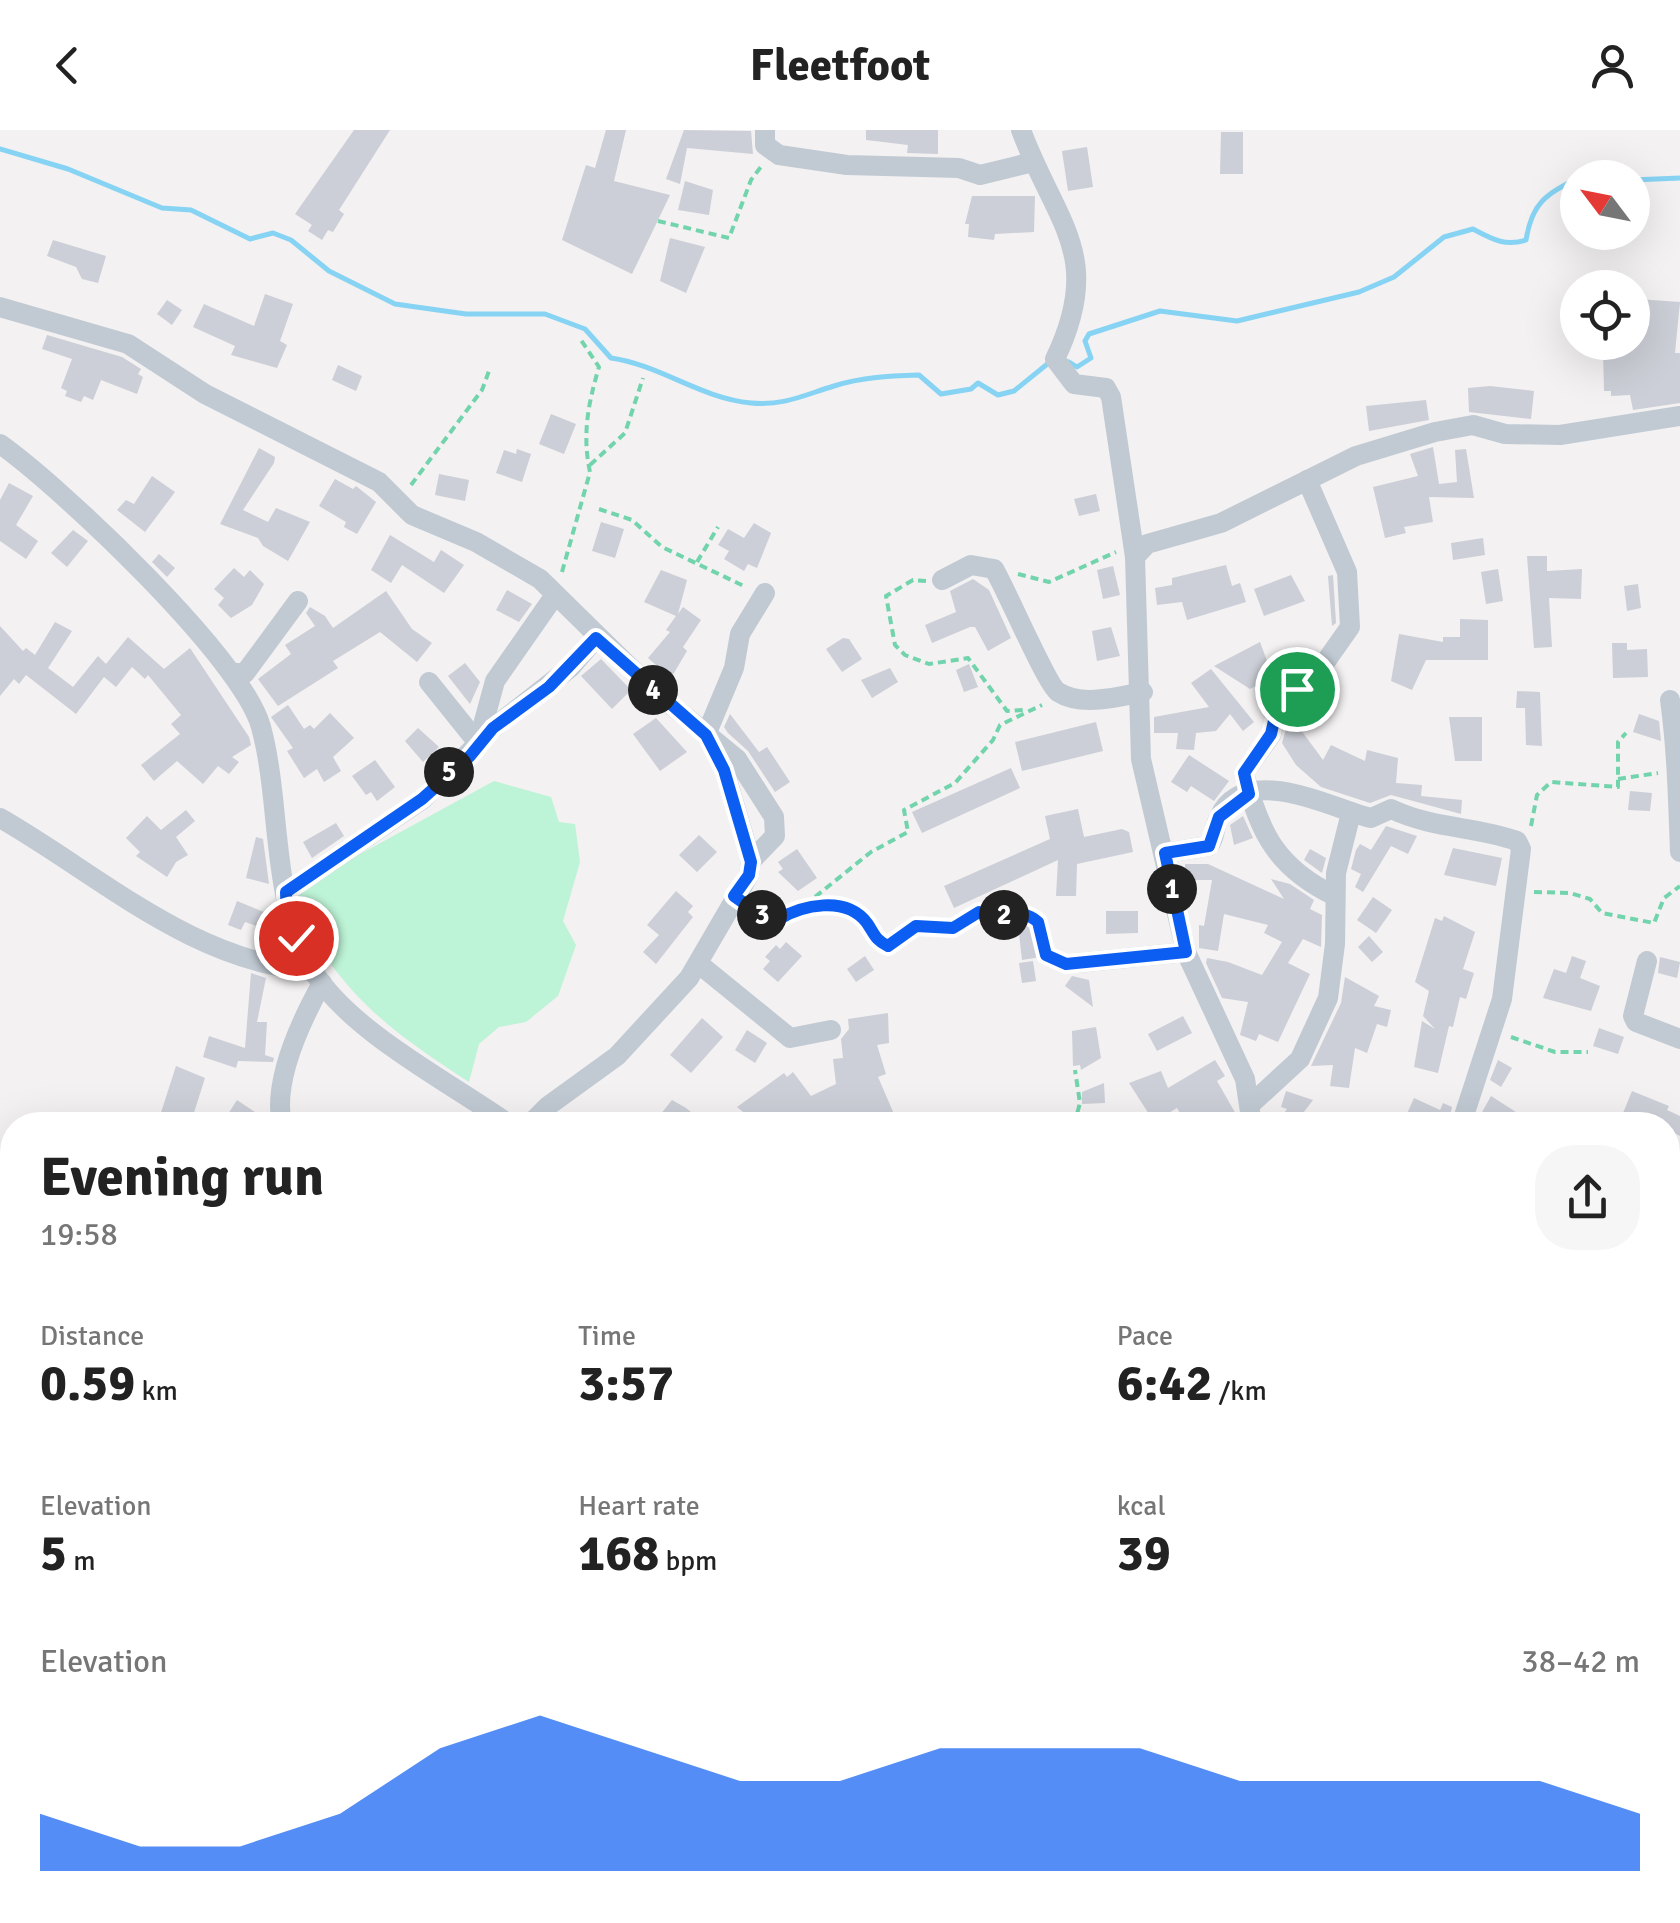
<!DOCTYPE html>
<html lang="en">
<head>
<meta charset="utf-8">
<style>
  body { margin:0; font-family:Signika,sans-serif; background:#f6f6f6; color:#222; height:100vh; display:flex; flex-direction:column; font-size:38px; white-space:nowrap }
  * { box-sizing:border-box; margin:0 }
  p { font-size:32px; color:#767676 }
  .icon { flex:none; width:55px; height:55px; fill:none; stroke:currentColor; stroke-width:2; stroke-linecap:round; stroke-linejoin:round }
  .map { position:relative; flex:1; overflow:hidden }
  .panel { position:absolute; left:0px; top:982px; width:1680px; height:812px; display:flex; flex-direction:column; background:#fff; border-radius:40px 40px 0 0; box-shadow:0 10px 40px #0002 }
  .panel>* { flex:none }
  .needle { width:65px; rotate:302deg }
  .controls { position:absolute; left:1560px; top:30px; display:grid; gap:20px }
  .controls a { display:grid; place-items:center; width:90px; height:90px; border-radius:50%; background:#fff; box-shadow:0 10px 40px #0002; font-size:50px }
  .pin { position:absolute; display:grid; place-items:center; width:85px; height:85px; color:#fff; margin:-42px; border:5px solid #fff; border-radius:50%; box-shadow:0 2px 10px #0007 }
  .km { position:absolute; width:50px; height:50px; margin:-25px; border-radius:50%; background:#222; color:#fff; font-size:28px; line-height:50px; text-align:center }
  .round { display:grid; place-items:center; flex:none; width:105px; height:105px; border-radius:40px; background:#f6f6f6 }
  .headline { display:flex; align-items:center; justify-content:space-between; height:170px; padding:0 40px }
  h1 { font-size:55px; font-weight:800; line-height:75px }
  .stats { display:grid; grid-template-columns:repeat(3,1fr); gap:15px; height:170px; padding:10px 40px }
  .stats div { display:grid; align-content:center }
  .stats b { font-size:50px; font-weight:800 }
  .stats small { font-size:28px; font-weight:400 }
  .stats p { font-size:28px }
  .chart { height:280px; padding:20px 40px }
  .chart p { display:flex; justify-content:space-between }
  .chart svg { width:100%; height:180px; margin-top:10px; fill:#0c5ef2; opacity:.7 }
  header { display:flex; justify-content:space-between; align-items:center; height:130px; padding:0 40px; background:#fff; font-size:45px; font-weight:800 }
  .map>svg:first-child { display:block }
  .green { fill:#bdf3d6 }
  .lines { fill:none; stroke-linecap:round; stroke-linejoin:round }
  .stream { stroke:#87d3f3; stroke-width:5 }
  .building { fill:#cccfd7 }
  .path { stroke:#72d4ac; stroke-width:4; stroke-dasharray:8 5; stroke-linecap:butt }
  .minor { stroke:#c1cad3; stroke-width:20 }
  .route-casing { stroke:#fff; stroke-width:20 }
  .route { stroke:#0c5ef2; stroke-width:12 }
</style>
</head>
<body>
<header><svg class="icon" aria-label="back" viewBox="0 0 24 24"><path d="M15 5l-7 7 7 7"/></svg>Fleetfoot<svg class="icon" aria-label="person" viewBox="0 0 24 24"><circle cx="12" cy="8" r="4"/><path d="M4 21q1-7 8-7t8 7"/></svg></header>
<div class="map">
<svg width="1680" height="1793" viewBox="0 0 1680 1793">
  <rect width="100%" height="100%" fill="#f3f1f1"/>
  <path class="green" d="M494 651 551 667 559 692 575 694 580 732 563 791 576 815 558 866 526 892 499 897 479 914 469 952C385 898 337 860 292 769L351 729Z"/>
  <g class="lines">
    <g class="stream">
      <path d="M0 19 68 39 162 78 191 80 250 109 273 103 291 110 329 141 395 174 466 184H545L585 199 611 228C660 235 700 268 751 273 784 276 804 265 834 256 862 247 890 246 919 245L941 264 971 259 978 253 998 265 1014 261 1051 231"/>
      <polyline points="1579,48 1594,48"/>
      <polyline points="1632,50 1680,48"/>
      <path d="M1069 232 1077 237 1091 228 1085 211 1089 204 1160 181 1237 191 1359 162 1394 147 1444 107 1473 99C1492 109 1505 117 1526 110 1532 73 1545 65 1578 48"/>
    </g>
  </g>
  <g class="building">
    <polygon points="354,0 390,0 339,80 344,84 333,102 328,100 322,110 308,101 312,95 295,84"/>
    <polygon points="606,0 626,0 614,51 670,65 632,144 562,110 586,35 595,38"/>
    <polygon points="684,0 751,1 753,24 687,18 680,54 666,49"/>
    <polygon points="866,0 938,0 938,24 907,23 908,15 866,10"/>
    <polygon points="1221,2 1243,2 1243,44 1220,44"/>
    <polygon points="1087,17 1093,57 1068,61 1062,21"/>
    <polygon points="685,51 713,60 709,85 678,80"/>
    <polygon points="972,66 1035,66 1034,102 995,104 994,110 968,107 969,94 965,94"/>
    <polygon points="670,108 705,117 686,163 660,151"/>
    <polygon points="53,110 106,126 98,153 82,149 76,137 47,126"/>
    <polygon points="265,164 293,174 280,211 287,215 277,238 231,225 235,216 193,197 204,174 254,196"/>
    <polygon points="1638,169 1680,172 1675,223 1680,223 1680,273 1633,280 1630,265 1611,266 1611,261 1604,261 1603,221 1628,221 1635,206"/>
    <polygon points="167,170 182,180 172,195 157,184"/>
    <polygon points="47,205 122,227 141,239 138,244 143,247 137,264 101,250 93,270 84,266 81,272 65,266 67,261 61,258 72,229 42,219"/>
    <polygon points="338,235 362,246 356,261 332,250"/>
    <polygon points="1490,256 1534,261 1531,289 1469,282 1468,258"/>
    <polygon points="1426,270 1429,290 1369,301 1366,276"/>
    <polygon points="551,284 576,294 564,324 539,314"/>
    <polygon points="1433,317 1439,354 1457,352 1455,320 1466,319 1474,368 1429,367 1433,392 1404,397 1406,403 1385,408 1373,357 1418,346 1410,324"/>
    <polygon points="259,318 275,327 274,333 243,380 268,392 276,378 310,392 288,431 263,416 258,408 220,394"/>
    <polygon points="517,319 531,324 522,352 496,343 504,320 516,324"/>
    <polygon points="439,344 469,350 465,371 435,365"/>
    <polygon points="152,346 175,362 145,402 117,380 126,370 134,374"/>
    <polygon points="335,349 353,359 356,356 376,372 357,404 344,397 346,392 319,376"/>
    <polygon points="9,353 33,366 16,395 38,411 26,429 0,411 0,370"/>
    <polygon points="1096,364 1100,381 1079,386 1074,369"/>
    <polygon points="601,392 624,399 615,428 592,421"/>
    <polygon points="754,393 771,403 757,438 748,434 744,441 724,429 729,421 718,415 728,399 744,408"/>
    <polygon points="73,400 88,411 67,437 51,423"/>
    <polygon points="390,405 434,432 441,420 464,435 444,463 402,435 391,453 371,440"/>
    <polygon points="1483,408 1485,425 1453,430 1451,413"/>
    <polygon points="159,424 175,438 167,447 152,432"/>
    <polygon points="1527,426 1547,426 1547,441 1582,439 1581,469 1549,468 1552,517 1534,518"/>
    <polygon points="1226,435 1232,456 1240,453 1246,472 1187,490 1182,472 1157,475 1155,458 1172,455 1172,448"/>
    <polygon points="1113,436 1120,465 1103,469 1097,440"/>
    <polygon points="234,438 244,447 250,440 264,454 252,475 231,488 218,475 224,468 214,459"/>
    <polygon points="1498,439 1503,471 1486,474 1481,442"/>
    <polygon points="661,440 687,450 678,484 683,477 701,490 683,517 687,521 671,548 648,528 670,502 666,500 676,486 644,472"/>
    <polygon points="1291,445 1305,471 1264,486 1254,459"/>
    <polygon points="1333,445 1336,493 1332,496 1328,446"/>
    <polygon points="973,449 989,460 1011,508 988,521 975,497 970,497 932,513 925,495 956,482 950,461"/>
    <polygon points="1638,454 1641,478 1627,481 1624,456"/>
    <polygon points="507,460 532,474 519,492 496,480"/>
    <polygon points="386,461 412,499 432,513 417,532 380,502 333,531 338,538 278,576 258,549 291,524 285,515 315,496 306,483 310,477 325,486 333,498"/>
    <polygon points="1460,489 1488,490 1488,530 1426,530 1412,560 1391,551 1399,504 1443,512 1443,507 1460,507"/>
    <polygon points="55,492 72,501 48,538 73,557 98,526 106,534 128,507 164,539 190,518 249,607 251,615 232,627 239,632 229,644 218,636 203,654 177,631 154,651 141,635 180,604 171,594 181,585 148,545 145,549 132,537 116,557 104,547 76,584 26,545 19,554 14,549 0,566 0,496 23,521 26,518 35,525"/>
    <polygon points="1111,497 1120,526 1097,531 1092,501"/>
    <polygon points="843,508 849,509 862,529 842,542 826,519"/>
    <polygon points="1260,512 1273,547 1250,559 1214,536"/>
    <polygon points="1612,513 1627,513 1627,520 1647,519 1648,547 1613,548"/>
    <polygon points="601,529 631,560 612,579 581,546"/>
    <polygon points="465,533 480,552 470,574 448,546"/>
    <polygon points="969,534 978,557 964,562 956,540"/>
    <polygon points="890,538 898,552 872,568 861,550"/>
    <polygon points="1211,539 1254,592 1243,601 1230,584 1216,601 1196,603 1194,620 1176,619 1178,603 1154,603 1154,587 1209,577 1191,553"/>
    <polygon points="1517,561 1540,562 1542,616 1526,615 1525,578 1516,578"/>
    <polygon points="288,575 304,599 310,595 314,599 330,583 354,608 333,627 341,641 324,652 317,639 304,648 287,621 293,618 271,587"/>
    <polygon points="730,584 759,622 767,617 790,652 775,662 748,621 728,603 724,597"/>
    <polygon points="1639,584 1659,591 1661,611 1633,602"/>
    <polygon points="1449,587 1482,587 1482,631 1455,631"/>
    <polygon points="656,588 687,622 660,641 633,604"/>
    <polygon points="1096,592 1103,621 1022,641 1015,612"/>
    <polygon points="1295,592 1323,630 1331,615 1365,631 1367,620 1398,628 1396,653 1422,655 1421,666 1462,670 1461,684 1391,665 1370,673 1321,657 1296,635 1282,613 1286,599"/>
    <polygon points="418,598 439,617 423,632 405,611"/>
    <polygon points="1189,625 1229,651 1214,671 1191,656 1187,662 1171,652"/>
    <polygon points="375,630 395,657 377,671 371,662 366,665 352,646"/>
    <polygon points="1011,638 1020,658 922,703 912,682"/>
    <polygon points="1630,661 1652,663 1650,681 1628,680"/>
    <polygon points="1078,679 1084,707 1122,699 1129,702 1133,722 1077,734 1076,766 1056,766 1058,730 954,778 944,756 1050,709 1045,686"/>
    <polygon points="186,680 195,691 176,707 188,725 176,732 167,747 136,726 140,722 126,708 147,686 161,700"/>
    <polygon points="1243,686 1253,708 1234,715 1230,695"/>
    <polygon points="336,693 344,706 312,728 303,712"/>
    <polygon points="1386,696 1417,706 1408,724 1391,716 1363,762 1355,757 1361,744 1351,739 1356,720 1360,714 1371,720"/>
    <polygon points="699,705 717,722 697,742 679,725"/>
    <polygon points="256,707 263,709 269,754 246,748"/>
    <polygon points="1453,718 1502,728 1496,756 1444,745"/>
    <polygon points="797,719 817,748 798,761 778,742 783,739 778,732"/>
    <polygon points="1310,719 1326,728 1322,743 1304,730"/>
    <polygon points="1185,734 1208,734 1284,769 1271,749 1290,754 1314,770 1310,779 1322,785 1321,817 1303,809 1288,833 1310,844 1278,912 1259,904 1256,911 1240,905 1248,872 1222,868 1206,833 1207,828 1228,832 1262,845 1282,812 1264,803 1268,795 1224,784 1218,821 1199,818 1199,795 1204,796 1212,750 1185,750"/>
    <polygon points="676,761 693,776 688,782 693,787 656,834 643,822 659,805 647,795"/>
    <polygon points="1373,767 1392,780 1376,803 1357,790"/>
    <polygon points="237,771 276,787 274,802 245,792 241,800 228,795"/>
    <polygon points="1106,781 1138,781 1138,803 1106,804"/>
    <polygon points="1444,786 1475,802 1463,839 1474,843 1466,869 1460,867 1453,897 1449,896 1438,943 1414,937 1422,891 1435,899 1423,886 1429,861 1415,852 1435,788 1442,791"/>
    <polygon points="1036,793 1041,827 1022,830 1018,795"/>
    <polygon points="1369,806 1383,822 1372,832 1358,817"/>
    <polygon points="786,812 802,826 778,852 763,839 770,831 765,827 776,815 780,819"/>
    <polygon points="865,826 874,840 856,852 847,839"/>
    <polygon points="1572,826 1586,831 1580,848 1600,856 1591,881 1543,868 1554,839 1566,843"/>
    <polygon points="1660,827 1680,832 1677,848 1658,843"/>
    <polygon points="1033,831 1036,851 1022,853 1019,833"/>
    <polygon points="251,843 266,848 257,892 267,892 265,925 274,928 273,932 238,931 236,938 203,927 209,906 245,918"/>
    <polygon points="1072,846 1089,850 1093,877 1065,856"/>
    <polygon points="1345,847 1379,866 1374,876 1391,880 1387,897 1377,894 1367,923 1355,918 1349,958 1330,956 1333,935 1311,936 1341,873"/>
    <polygon points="888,883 889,913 877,915 886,944 878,947 894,984 863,995 759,995 737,977 784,943 787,947 793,942 811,966 836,954 833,929 843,928 841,909 849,899 848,889"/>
    <polygon points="1183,886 1192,903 1157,921 1148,904"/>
    <polygon points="702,888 723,907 691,943 670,925"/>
    <polygon points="1096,897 1101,928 1081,940 1080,935 1073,936 1072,901"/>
    <polygon points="1599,898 1624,907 1618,924 1593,916"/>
    <polygon points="747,900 767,913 755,933 735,920"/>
    <polygon points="1215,930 1225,946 1217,951 1237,986 1222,995 1187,995 1177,978 1154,992 1129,953 1161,941 1168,958"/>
    <polygon points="1498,930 1512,938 1501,957 1490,950"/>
    <polygon points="176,936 205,948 190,995 157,995"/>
    <polygon points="1104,953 1105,973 1082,974 1082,962"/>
    <polygon points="1286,961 1313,970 1294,995 1276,995 1287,979 1281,977"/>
    <polygon points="1632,961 1669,976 1667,980 1680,986 1680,1006 1668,1000 1668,995 1639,995 1621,988"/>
    <polygon points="1491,966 1536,995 1475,995"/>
    <polygon points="1414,968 1440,980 1443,973 1452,977 1448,995 1402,995"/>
    <polygon points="237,970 268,991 268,995 221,995"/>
    <polygon points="672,970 686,978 707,995 652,995"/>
  </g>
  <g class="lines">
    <g class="path">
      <polyline points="658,91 729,108 751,50 763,34"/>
      <polyline points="590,335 625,303 643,248"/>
      <polyline points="411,355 482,260 489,241"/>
      <polyline points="599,379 632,390 662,417 746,457"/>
      <polyline points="697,432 718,397"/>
      <path d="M562 442 590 342C582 305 588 274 599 237L579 207"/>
      <polyline points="1018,444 1049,452 1116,422"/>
      <polyline points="926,451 913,450 886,466 895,515 905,525 929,534 968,528 1007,581 1023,580"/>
      <polyline points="1618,649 1658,643"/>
      <polyline points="1531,696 1537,665 1551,652 1618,657 1618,612 1626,603"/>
      <polyline points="1534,762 1570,763 1590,769 1602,783 1654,793 1664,768 1680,756"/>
      <polyline points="805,775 871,722 908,702 904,680 955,653 993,610 1000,595 1042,575"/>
      <path d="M750 777 777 789C802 776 846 765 867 793 875 803 875 810 888 816L916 796 953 798 979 782C999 792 1020 775 1038 792L1046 825 1057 830"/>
      <polyline points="1511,907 1555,922 1588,922"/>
      <polyline points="1074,995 1080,973 1075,940"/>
    </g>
    <g class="minor">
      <polyline points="765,0 765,15 779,25 847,35 959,38 980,45 1033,32"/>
      <path d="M1021 0C1056 94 1105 125 1055 229L1074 254 1106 258 1111 267 1135 427"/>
      <polyline points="0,177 128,214 205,264 379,352 412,385 476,412 540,449 653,560 737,629 774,687 775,706 751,731"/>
      <path d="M0 314C62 358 242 528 261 597 282 675 270 772 313 841 352 903 450 952 510 995"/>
      <path d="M1307 350 1347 442 1350 497 1312 551 1278 573 1271 605 1244 643C1260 704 1277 738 1335 766"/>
      <path d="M942 450 971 435 994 439C1006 459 1047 555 1058 562 1081 577 1118 567 1143 562"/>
      <polyline points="233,543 245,543 298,471"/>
      <polyline points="429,552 478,613"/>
      <path d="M1670 570C1677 621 1678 670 1680 722"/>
      <polyline points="478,613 495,551 555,465"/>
      <path d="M0 688C101 746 192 832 313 841"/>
      <path d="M1165 723 1209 716C1216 706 1214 697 1219 687 1245 631 1333 679 1371 688L1391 679C1437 700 1471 695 1517 711L1521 719 1502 869 1461 995"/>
      <polyline points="286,762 423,669 493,598 571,537 596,508"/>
      <polyline points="1647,831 1633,886 1636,892 1680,909"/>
      <polyline points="1077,833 1186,822"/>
      <polyline points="699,834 790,908 831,900"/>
      <polyline points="1251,974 1300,929 1328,868 1335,814 1336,743 1351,683"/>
      <path d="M282 995C272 951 301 891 322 853"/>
      <polyline points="529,995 548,976 617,926 689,848 749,745 751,731 724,639 706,605 734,538 740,504 765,463"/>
      <polyline points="1252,995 1245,949 1186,822 1141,629 1135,427 1147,414 1221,393 1356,326 1435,302 1473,295 1505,304 1560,305 1680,286"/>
      <polyline points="0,1148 12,1136"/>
      <polyline points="1668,1163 1680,1164"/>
      <polyline points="0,1216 12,1228"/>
      <polyline points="1668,1606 1680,1606"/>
      <polyline points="0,1612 12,1616"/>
      <polyline points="1668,1635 1680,1642"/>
      <polyline points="0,1702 12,1664"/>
      <polyline points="330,1782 338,1793"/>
      <polyline points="1612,1782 1620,1793"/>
      <polyline points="195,1793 199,1782"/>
      <polyline points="281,1793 305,1782"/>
      <polyline points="489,1793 489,1782"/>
      <polyline points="721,1793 723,1782"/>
      <polyline points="1009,1793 1010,1782"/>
    </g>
  </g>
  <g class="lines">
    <defs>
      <path id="route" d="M296 808 287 788 286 762 422 669 470 626 493 598 549 557 596 508 706 605 724 640 751 732 749 745 734 766 761 785 777 790C802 775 846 765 867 793 874 803 875 810 888 816L916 796 953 798 979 782C999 793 1020 775 1038 792L1046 825 1066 834 1186 822 1165 723 1209 716 1219 687 1249 664 1244 643 1271 604 1278 573 1297 559"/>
    </defs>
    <use href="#route" class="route-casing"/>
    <use href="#route" class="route"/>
  </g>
</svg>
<div class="controls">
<a><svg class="needle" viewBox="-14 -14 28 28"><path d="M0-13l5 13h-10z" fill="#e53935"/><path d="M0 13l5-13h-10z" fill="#767676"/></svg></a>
<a><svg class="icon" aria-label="locate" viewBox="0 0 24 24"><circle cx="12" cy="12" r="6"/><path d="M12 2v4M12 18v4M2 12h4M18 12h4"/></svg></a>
</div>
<div class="pin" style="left:1297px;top:559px;background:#1e9e55"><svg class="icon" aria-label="arrive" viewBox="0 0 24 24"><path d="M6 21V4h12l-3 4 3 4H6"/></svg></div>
<div class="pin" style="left:296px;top:808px;background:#d93025"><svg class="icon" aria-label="check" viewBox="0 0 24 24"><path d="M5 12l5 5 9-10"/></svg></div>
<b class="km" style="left:1172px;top:759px">1</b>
<b class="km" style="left:1004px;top:785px">2</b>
<b class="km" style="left:762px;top:785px">3</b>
<b class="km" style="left:653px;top:560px">4</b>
<b class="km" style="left:449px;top:642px">5</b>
<section class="panel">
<div class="headline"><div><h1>Evening run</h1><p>19:58</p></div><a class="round"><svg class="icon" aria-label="share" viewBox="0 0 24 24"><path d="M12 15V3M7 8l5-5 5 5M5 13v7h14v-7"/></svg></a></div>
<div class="stats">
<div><p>Distance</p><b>0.59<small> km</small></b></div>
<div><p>Time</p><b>3:57</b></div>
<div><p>Pace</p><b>6:42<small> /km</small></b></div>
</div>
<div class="stats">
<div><p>Elevation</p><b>5<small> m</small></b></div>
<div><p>Heart rate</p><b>168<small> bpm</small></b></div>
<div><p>kcal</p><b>39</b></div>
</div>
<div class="chart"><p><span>Elevation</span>38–42 m</p>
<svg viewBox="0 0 160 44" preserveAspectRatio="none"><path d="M0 44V30L10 38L20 38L30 30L40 14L50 6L60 14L70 22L80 22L90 14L100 14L110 14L120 22L130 22L140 22L150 22L160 30V44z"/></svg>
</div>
</section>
</div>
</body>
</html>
